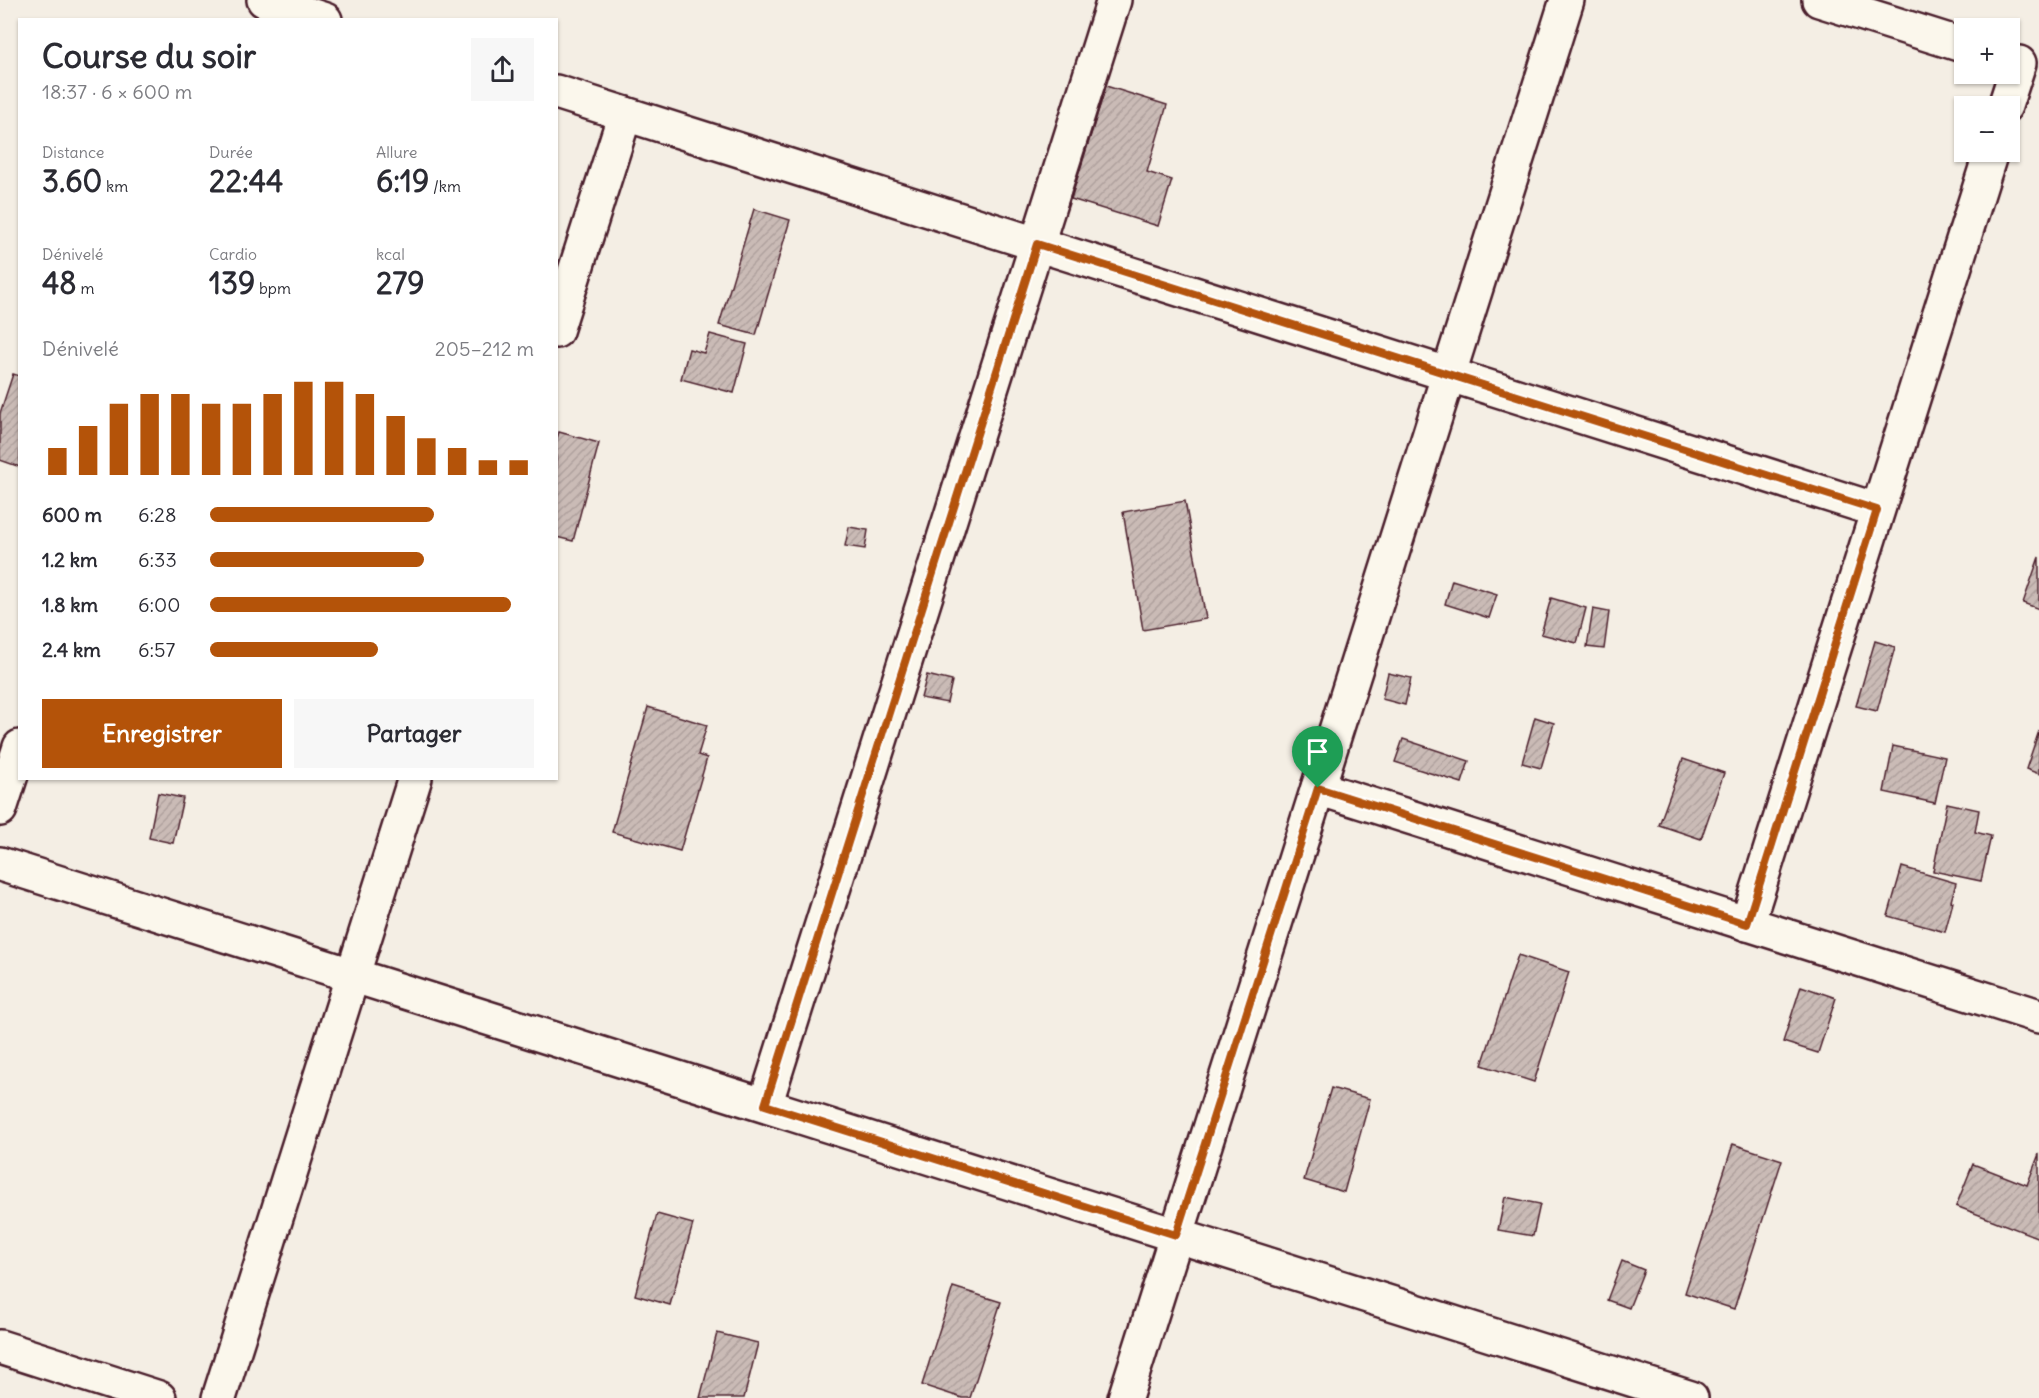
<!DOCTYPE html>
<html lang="fr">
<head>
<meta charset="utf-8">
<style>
  body { margin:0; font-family:Delius,sans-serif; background:#f7f7f7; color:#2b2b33; height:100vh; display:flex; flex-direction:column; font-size:22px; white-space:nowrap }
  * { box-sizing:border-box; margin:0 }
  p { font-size:20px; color:#7c7c81 }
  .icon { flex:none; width:33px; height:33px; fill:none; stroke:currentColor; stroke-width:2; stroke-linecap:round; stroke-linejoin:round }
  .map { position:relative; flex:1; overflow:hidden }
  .drawer { position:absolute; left:18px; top:18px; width:540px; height:762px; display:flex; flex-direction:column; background:#fff; border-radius:0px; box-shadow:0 2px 4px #0004 }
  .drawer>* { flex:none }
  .controls { position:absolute; left:1954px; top:18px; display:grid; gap:12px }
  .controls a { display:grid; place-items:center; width:66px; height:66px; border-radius:0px; background:#fff; box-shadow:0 2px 4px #0004; font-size:30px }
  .pin { position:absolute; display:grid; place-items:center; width:51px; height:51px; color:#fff; margin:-62px -26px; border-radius:50% 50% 50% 0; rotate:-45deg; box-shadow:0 0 6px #0007 }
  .pin .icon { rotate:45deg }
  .round { display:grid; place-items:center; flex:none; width:63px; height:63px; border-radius:0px; background:#f7f7f7 }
  .headline { display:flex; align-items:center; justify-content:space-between; height:102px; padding:0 24px }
  h1 { font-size:33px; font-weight:700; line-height:45px }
  .metrics { display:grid; grid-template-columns:repeat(3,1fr); gap:9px; height:102px; padding:6px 24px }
  .metrics div { display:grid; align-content:center }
  .metrics b { font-size:30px; font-weight:700 }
  .metrics small { font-size:16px; font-weight:400 }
  .metrics p { font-size:16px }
  .chart { height:168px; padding:12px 24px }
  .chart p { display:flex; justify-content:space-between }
  .chart svg { width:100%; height:108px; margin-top:6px; stroke:#b45309; stroke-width:6 }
  .action { display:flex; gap:12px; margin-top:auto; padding:12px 24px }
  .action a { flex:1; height:69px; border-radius:0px; background:#b45309; color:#fff; font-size:24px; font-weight:700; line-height:69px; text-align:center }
  .action a+a { background:#f7f7f7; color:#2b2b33 }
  ul { padding:0 24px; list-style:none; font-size:20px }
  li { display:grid; grid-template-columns:96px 72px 1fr; align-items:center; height:45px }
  li i { height:15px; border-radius:8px; background:#b45309 }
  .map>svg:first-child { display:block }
  .building { fill:url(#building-hatch); stroke:#4a1f2b; stroke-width:1.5 }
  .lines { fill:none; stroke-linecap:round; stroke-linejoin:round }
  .minor-casing { stroke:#4a1f2b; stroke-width:38 }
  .minor { stroke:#fbf7ec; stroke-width:33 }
  .route-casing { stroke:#fff; stroke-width:12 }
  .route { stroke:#b45309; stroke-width:8 }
</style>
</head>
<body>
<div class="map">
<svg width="2039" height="1398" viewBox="0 0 2039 1398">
  <defs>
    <pattern id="building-hatch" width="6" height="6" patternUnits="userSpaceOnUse" patternTransform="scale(1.5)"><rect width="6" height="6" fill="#cabbb6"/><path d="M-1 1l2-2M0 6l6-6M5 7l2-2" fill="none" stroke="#afa09d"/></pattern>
  </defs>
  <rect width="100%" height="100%" fill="#f4eee4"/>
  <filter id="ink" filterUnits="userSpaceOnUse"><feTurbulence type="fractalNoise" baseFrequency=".0167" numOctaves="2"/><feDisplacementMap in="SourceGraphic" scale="12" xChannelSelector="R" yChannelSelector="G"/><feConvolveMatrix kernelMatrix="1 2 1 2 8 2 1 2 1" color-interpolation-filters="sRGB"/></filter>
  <g filter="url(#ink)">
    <g class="building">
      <polygon points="1106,86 1167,105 1147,172 1172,180 1158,226 1071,199"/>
      <polygon points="754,209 790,220 756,335 719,325"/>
      <polygon points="710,334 747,344 734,393 681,379 689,349 704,353"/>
      <polygon points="13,374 20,376 20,467 0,460 0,413"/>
      <polygon points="559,432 599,443 573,541 556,537 556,441"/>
      <polygon points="1185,501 1206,619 1143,630 1123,512"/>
      <polygon points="849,527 868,530 865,549 845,546"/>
      <polygon points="2039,557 2039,609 2023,603"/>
      <polygon points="1452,580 1497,594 1489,618 1445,604"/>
      <polygon points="1551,598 1586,608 1577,643 1541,634"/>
      <polygon points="1593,609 1609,612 1604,649 1587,647"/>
      <polygon points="1875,641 1895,647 1877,711 1856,706"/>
      <polygon points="1388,673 1411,678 1405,705 1382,699"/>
      <polygon points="927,675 952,681 947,703 921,698"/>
      <polygon points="648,707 707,725 698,755 707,758 680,851 612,832"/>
      <polygon points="1535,717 1554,723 1541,768 1522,763"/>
      <polygon points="2039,731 2039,774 2026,769"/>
      <polygon points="1403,739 1469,761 1462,783 1395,762"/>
      <polygon points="1893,746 1945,757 1935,803 1884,792"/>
      <polygon points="1683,759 1724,773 1701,839 1659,825"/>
      <polygon points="158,793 183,798 173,843 149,838"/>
      <polygon points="1947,803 1979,810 1975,832 1991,836 1981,881 1933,871"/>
      <polygon points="1902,867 1956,883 1951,901 1953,902 1945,932 1888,916"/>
      <polygon points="1518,955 1569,972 1534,1082 1482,1065"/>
      <polygon points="1801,986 1836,998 1818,1053 1783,1042"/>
      <polygon points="1331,1088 1370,1099 1344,1192 1304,1180"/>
      <polygon points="1733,1144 1782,1160 1734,1309 1685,1293"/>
      <polygon points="2039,1154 2039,1238 1956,1206 1973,1164 2027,1185"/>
      <polygon points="1505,1197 1540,1204 1533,1236 1498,1230"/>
      <polygon points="657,1214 693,1224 670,1305 635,1295"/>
      <polygon points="1622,1261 1644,1270 1629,1308 1607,1300"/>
      <polygon points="953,1287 1001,1302 970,1398 962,1398 922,1385"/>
      <polygon points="717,1333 758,1343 744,1398 700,1398"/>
    </g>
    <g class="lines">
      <defs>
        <g id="minor">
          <polyline points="264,0 325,20"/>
          <polyline points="1819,0 1965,46"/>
          <polyline points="556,92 1877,510"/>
          <polyline points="2005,106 2019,63"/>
          <polyline points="556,331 625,114"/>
          <polyline points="1318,788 2039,1016"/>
          <polyline points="0,809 20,747"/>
          <polyline points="0,864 1691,1398"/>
          <polyline points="1747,924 1991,152"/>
          <polyline points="765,1105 1114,0"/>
          <polyline points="0,1347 159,1398"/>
          <polyline points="219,1398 415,778"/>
          <polyline points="1125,1398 1567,0"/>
        </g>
      </defs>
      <use href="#minor" class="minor-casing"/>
      <use href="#minor" class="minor"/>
    </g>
  </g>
  <g class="lines" filter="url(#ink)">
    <defs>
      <polygon id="route" points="1037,244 1877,510 1747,924 1318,788 1176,1235 765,1105"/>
    </defs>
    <use href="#route" class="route-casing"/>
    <use href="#route" class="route"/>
  </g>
</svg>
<div class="controls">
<a>+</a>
<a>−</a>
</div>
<div class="pin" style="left:1318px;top:788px;background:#1e9e55"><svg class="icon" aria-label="arrive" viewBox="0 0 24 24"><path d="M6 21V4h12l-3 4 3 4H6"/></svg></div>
<section class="drawer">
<div class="headline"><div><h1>Course du soir</h1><p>18:37 · 6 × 600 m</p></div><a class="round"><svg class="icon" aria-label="share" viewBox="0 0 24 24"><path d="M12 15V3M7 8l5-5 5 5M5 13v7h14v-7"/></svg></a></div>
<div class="metrics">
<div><p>Distance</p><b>3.60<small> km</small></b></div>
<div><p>Durée</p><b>22:44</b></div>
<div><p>Allure</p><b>6:19<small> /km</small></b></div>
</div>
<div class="metrics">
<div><p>Dénivelé</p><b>48<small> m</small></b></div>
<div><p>Cardio</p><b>139<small> bpm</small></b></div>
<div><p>kcal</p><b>279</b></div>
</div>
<div class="chart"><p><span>Dénivelé</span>205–212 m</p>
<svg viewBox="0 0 160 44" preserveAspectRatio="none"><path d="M5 44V33M15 44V24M25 44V15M35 44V11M45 44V11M55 44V15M65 44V15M75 44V11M85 44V6M95 44V6M105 44V11M115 44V20M125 44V29M135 44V33M145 44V38M155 44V38"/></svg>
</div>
<ul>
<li><b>600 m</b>6:28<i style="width:69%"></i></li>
<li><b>1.2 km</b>6:33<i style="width:66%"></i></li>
<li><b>1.8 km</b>6:00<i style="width:93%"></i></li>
<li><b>2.4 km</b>6:57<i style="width:52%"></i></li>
</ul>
<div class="action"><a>Enregistrer</a><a>Partager</a></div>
</section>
</div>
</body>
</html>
